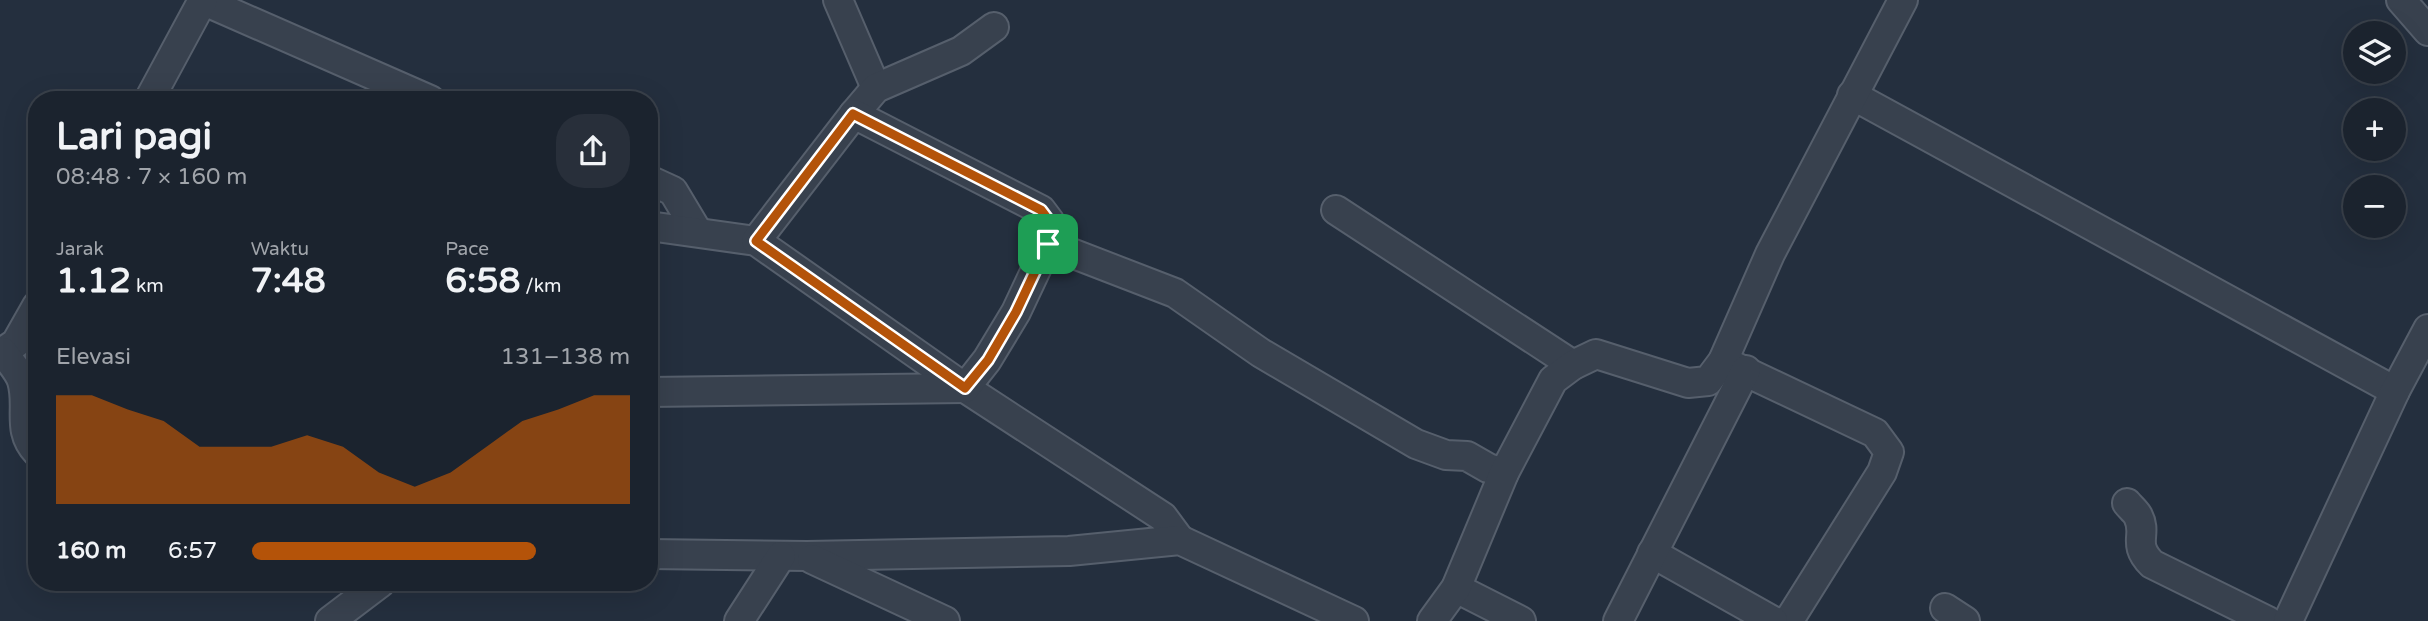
<!DOCTYPE html>
<html lang="id">
<head>
<meta charset="utf-8">
<style>
  body { margin:0; font-family:"Varela Round",sans-serif; background:#282f3a; color:#f1f3f6; height:100vh; display:flex; flex-direction:column; font-size:26px; white-space:nowrap }
  * { box-sizing:border-box; margin:0 }
  p { font-size:23px; color:#a0a4aa }
  .icon { flex:none; width:38px; height:38px; fill:none; stroke:currentColor; stroke-width:2; stroke-linecap:round; stroke-linejoin:round }
  .map { position:relative; flex:1; overflow:hidden }
  .panel { position:absolute; left:28px; top:91px; width:630px; height:500px; display:flex; flex-direction:column; background:#1b232e; border-radius:28px; box-shadow:0 7px 28px #0002,0 0 0 2px #39404a }
  .panel>* { flex:none }
  .controls { position:absolute; left:2343px; top:21px; display:grid; gap:14px }
  .controls a { display:grid; place-items:center; width:63px; height:63px; border-radius:50%; background:#1b232e; box-shadow:0 7px 28px #0002,0 0 0 2px #39404a; font-size:35px }
  .pin { position:absolute; display:grid; place-items:center; width:60px; height:60px; color:#fff; margin:-30px; border-radius:14px; box-shadow:0 4px 10px #0006 }
  .round { display:grid; place-items:center; flex:none; width:74px; height:74px; border-radius:28px; background:#282f3a }
  .headline { display:flex; align-items:center; justify-content:space-between; height:119px; padding:0 28px }
  h1 { font-size:38px; font-weight:700; line-height:52px }
  .metrics { display:grid; grid-template-columns:repeat(3,1fr); gap:10px; height:119px; padding:7px 28px }
  .metrics div { display:grid; align-content:center }
  .metrics b { font-size:35px; font-weight:700 }
  .metrics small { font-size:19px; font-weight:400 }
  .metrics p { font-size:19px }
  .chart { height:196px; padding:14px 28px }
  .chart p { display:flex; justify-content:space-between }
  .chart svg { width:100%; height:126px; margin-top:7px; fill:#b45309; opacity:.7 }
  ul { padding:0 28px; list-style:none; font-size:23px }
  li { display:grid; grid-template-columns:112px 84px 1fr; align-items:center; height:52px }
  li i { height:18px; border-radius:9px; background:#b45309 }
  .map>svg:first-child { display:block }
  .lines { fill:none; stroke-linecap:round; stroke-linejoin:round }
  .street-casing { stroke:#565f6c; stroke-width:32 }
  .street { stroke:#38414e; stroke-width:28 }
  .route-casing { stroke:#fff; stroke-width:14 }
  .route { stroke:#b45309; stroke-width:9 }
</style>
</head>
<body>
<div class="map">
<svg width="2428" height="621" viewBox="0 0 2428 621">
  <rect width="100%" height="100%" fill="#242f3e"/>
  <g class="lines">
    <defs>
      <g id="street">
        <polyline points="202,0 430,100"/>
        <polyline points="838,0 876,88"/>
        <polyline points="2401,0 2428,31"/>
        <polyline points="1852,95 2395,391"/>
        <polyline points="149,100 203,0"/>
        <polyline points="649,180 673,191 697,231"/>
        <polyline points="1336,210 1573,365"/>
        <polyline points="649,226 756,241 965,388 1163,517 1180,540"/>
        <polyline points="756,241 854,114 876,88 961,51 994,27"/>
        <polyline points="1048,244 1175,293 1261,353 1416,444 1446,455 1467,456 1488,468 1504,473"/>
        <polyline points="0,352 3,352 16,343 37,306"/>
        <path d="M3 352C9 361 19 371 22 381 30 407 16 430 37 452"/>
        <polyline points="1723,361 1875,433 1889,452 1882,472 1791,617 1786,621"/>
        <polyline points="649,392 965,388 987,360 1016,312 1048,244 1050,222 1041,210 854,114"/>
        <path d="M2127 503C2130 507 2136 512 2138 516 2148 535 2131 543 2152 564L2268 621"/>
        <polyline points="1652,553 1773,621"/>
        <polyline points="649,554 807,556 1069,551 1180,540 1354,621"/>
        <polyline points="812,559 945,621"/>
        <polyline points="1456,588 1521,621"/>
        <polyline points="1945,608 1965,621"/>
        <polyline points="330,621 380,583"/>
        <polyline points="739,621 781,556"/>
        <polyline points="1432,621 1456,588 1504,473 1553,380 1573,365 1596,354 1688,383 1708,381 1723,361 1770,254 1903,0"/>
        <polyline points="1618,621 1746,370"/>
        <polyline points="2288,621 2395,391 2428,329"/>
      </g>
    </defs>
    <use href="#street" class="street-casing"/>
    <use href="#street" class="street"/>
  </g>
  <g class="lines">
    <defs>
      <polygon id="route" points="853,114 1041,210 1050,222 1048,244 1016,312 988,360 965,388 756,241"/>
    </defs>
    <use href="#route" class="route-casing"/>
    <use href="#route" class="route"/>
  </g>
</svg>
<div class="controls">
<a><svg class="icon" aria-label="layers" viewBox="0 0 24 24"><path d="M12 4l9 5-9 5-9-5zM3 14l9 5 9-5"/></svg></a>
<a>+</a>
<a>−</a>
</div>
<div class="pin" style="left:1048px;top:244px;background:#1e9e55"><svg class="icon" aria-label="arrive" viewBox="0 0 24 24"><path d="M6 21V4h12l-3 4 3 4H6"/></svg></div>
<section class="panel">
<div class="headline"><div><h1>Lari pagi</h1><p>08:48 · 7 × 160 m</p></div><a class="round"><svg class="icon" aria-label="share" viewBox="0 0 24 24"><path d="M12 15V3M7 8l5-5 5 5M5 13v7h14v-7"/></svg></a></div>
<div class="metrics">
<div><p>Jarak</p><b>1.12<small> km</small></b></div>
<div><p>Waktu</p><b>7:48</b></div>
<div><p>Pace</p><b>6:58<small> /km</small></b></div>
</div>
<div class="chart"><p><span>Elevasi</span>131–138 m</p>
<svg viewBox="0 0 160 44" preserveAspectRatio="none"><path d="M0 44V6L10 6L20 11L30 15L40 24L50 24L60 24L70 20L80 24L90 33L100 38L110 33L120 24L130 15L140 11L150 6L160 6V44z"/></svg>
</div>
<ul>
<li><b>160 m</b>6:57<i style="width:75%"></i></li>
</ul>
</section>
</div>
</body>
</html>
